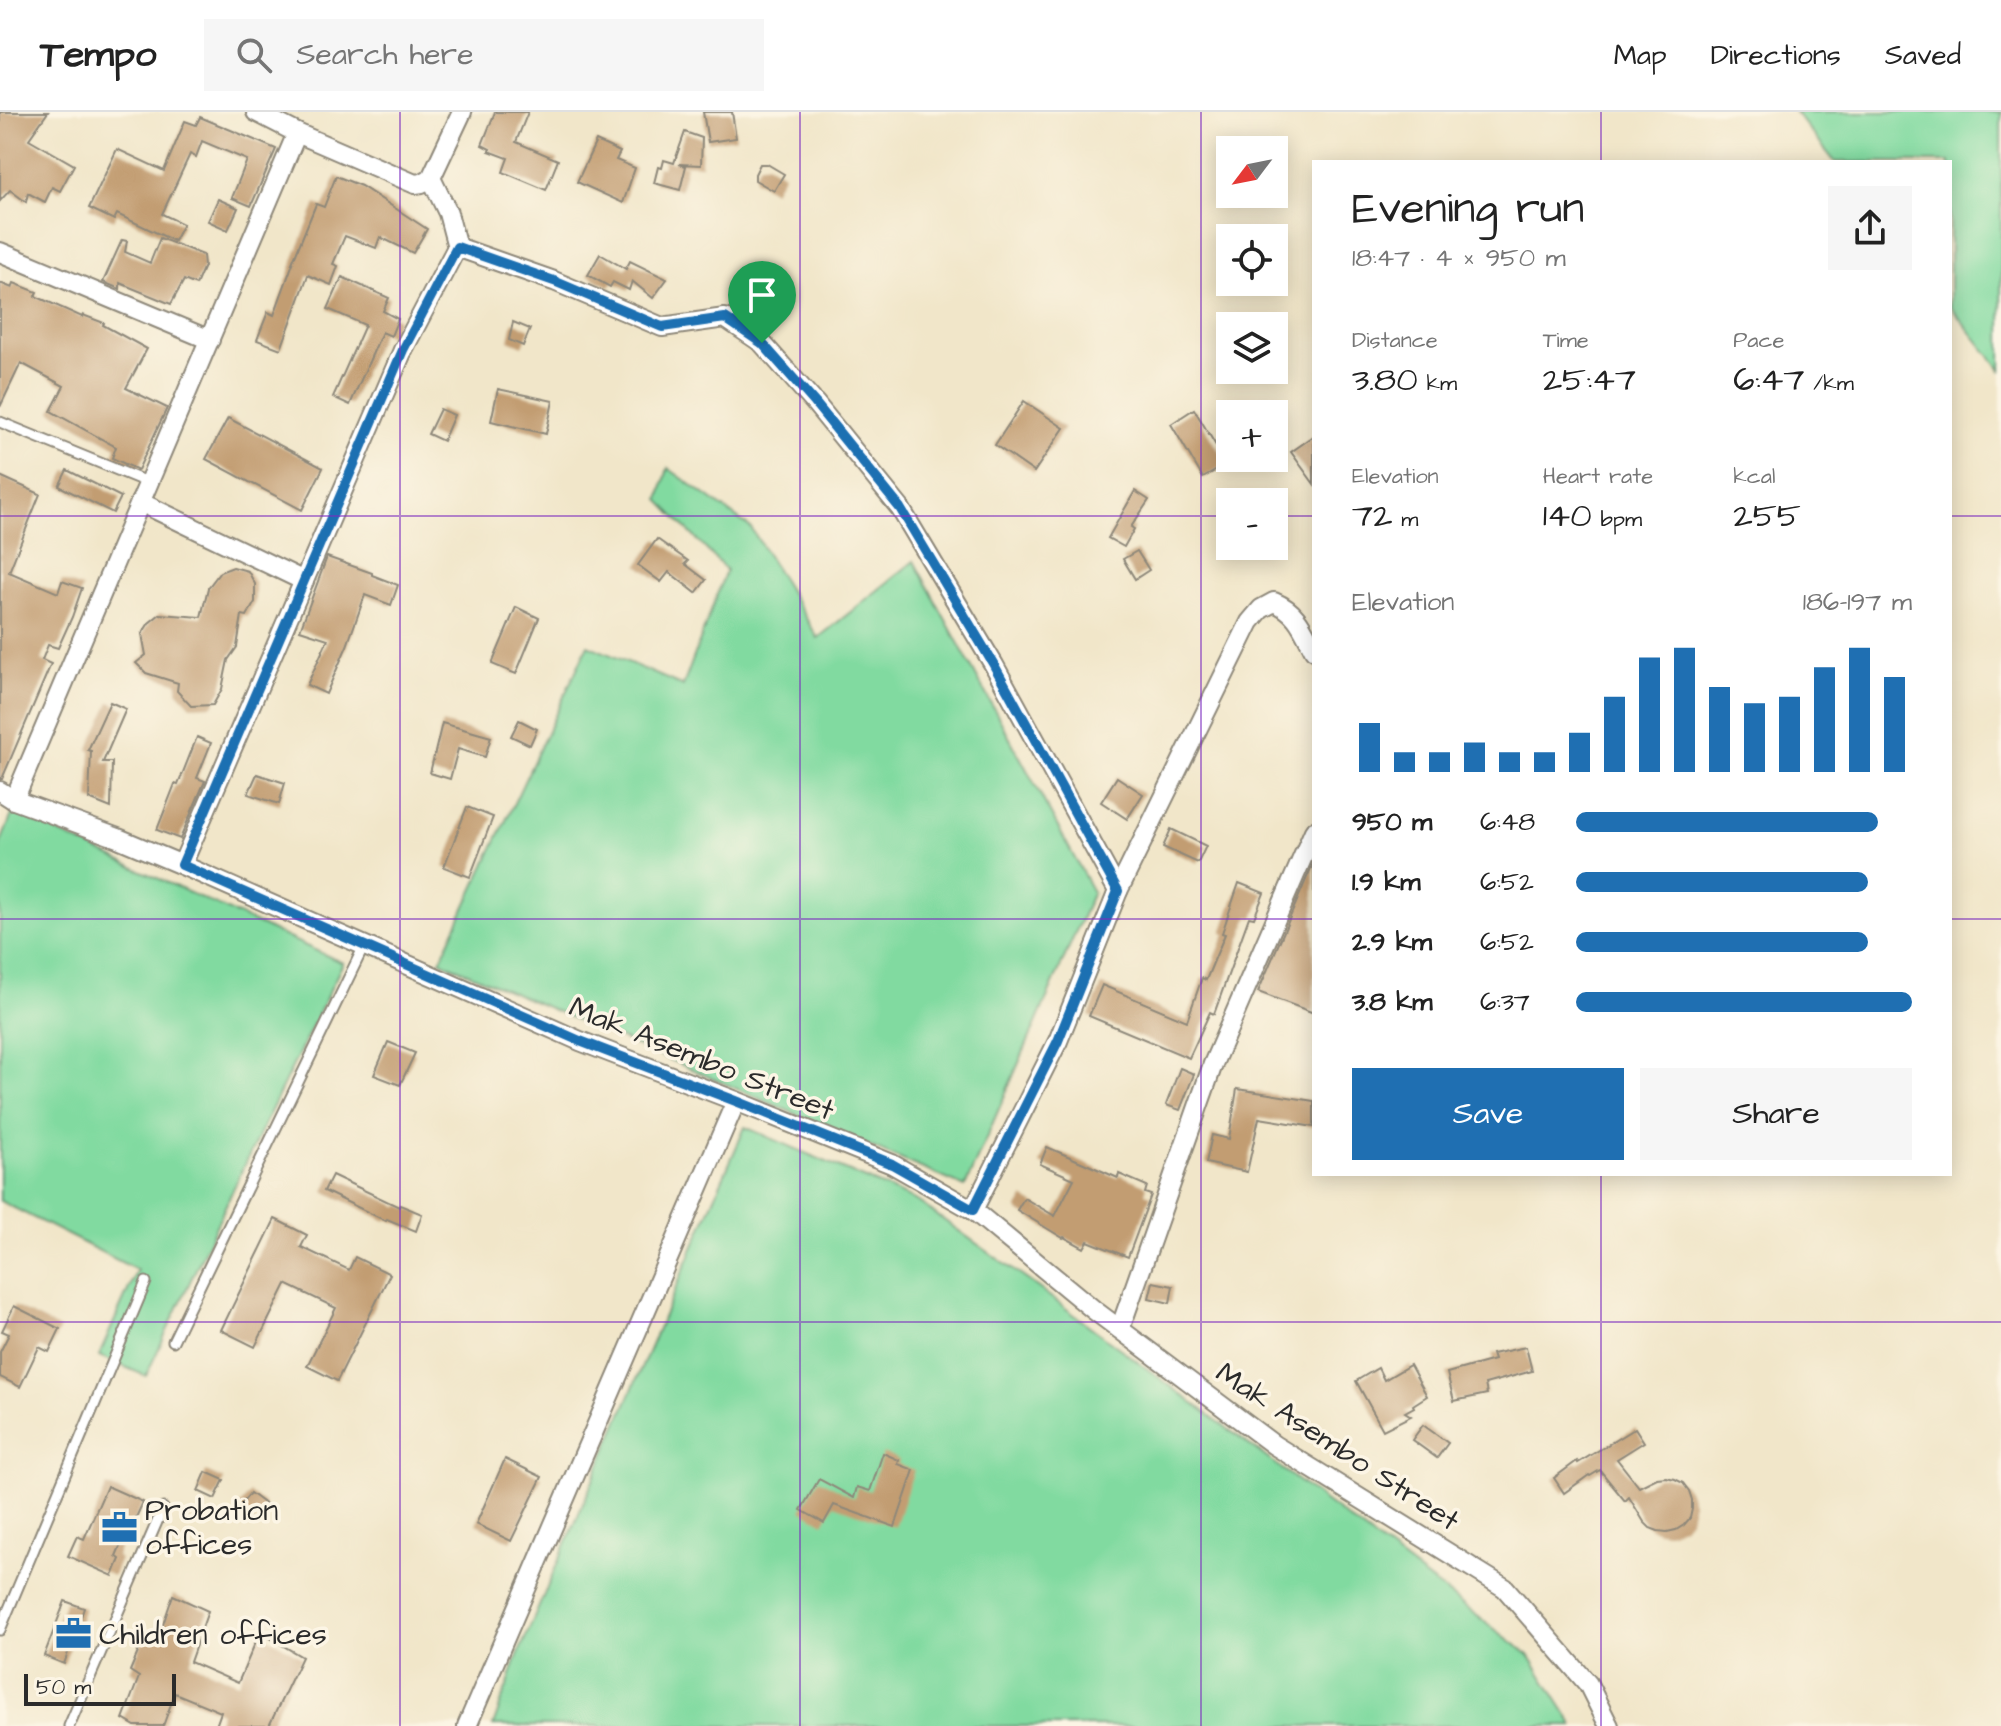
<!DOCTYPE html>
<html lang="en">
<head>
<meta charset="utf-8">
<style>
  body { margin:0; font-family:"Architects Daughter",sans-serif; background:#f6f6f6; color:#222; height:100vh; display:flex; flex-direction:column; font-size:30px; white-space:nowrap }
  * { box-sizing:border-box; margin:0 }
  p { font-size:26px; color:#767676 }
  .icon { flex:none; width:44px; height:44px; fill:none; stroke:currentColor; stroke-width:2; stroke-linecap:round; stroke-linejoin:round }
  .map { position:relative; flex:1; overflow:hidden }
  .details { position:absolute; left:1312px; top:48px; width:640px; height:1016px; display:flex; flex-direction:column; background:#fff; border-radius:0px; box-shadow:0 4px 20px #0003 }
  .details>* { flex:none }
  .needle { width:52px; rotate:238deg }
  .buttons { position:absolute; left:1216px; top:24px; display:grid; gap:16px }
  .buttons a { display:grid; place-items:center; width:72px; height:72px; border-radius:0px; background:#fff; box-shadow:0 4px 20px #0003; font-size:40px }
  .scale { position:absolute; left:24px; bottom:20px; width:152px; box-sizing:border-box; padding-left:8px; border:4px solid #2b2b2b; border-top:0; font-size:22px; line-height:28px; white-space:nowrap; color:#2b2b2b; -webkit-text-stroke:6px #fcf5e5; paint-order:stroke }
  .pin { position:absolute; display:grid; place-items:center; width:68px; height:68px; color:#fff; margin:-82px -34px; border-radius:50% 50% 50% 0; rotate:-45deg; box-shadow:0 0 8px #0007 }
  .pin .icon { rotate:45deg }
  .round { display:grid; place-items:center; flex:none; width:84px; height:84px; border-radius:0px; background:#f6f6f6 }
  .headline { display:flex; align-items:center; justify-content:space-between; height:136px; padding:0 40px }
  h1 { font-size:44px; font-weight:600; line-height:60px }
  .figures { display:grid; grid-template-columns:repeat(3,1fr); gap:12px; height:136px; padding:8px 40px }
  .figures div { display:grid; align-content:center }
  .figures b { font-size:34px; font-weight:600 }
  .figures small { font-size:22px; font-weight:400 }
  .figures p { font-size:22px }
  .chart { height:224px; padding:16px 40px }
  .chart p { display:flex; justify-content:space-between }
  .chart svg { width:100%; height:144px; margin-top:8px; stroke:#1f6fb2; stroke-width:6 }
  .button { display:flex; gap:16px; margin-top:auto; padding:16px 40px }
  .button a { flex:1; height:92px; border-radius:0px; background:#1f6fb2; color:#fff; font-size:32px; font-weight:600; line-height:92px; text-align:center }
  .button a+a { background:#f6f6f6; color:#222 }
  ul { padding:0 40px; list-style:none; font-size:26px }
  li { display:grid; grid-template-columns:128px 96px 1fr; align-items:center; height:60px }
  li i { height:20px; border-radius:10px; background:#1f6fb2 }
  header { display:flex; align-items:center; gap:48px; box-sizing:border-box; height:112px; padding:0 40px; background:#fff; border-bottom:2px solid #e0e0e0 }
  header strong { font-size:38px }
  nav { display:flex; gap:44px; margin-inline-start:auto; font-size:28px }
  .search { width:560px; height:72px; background:#f6f6f6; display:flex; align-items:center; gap:20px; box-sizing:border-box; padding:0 28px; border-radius:0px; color:#767676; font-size:30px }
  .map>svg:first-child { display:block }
  .green { fill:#81daa0; stroke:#568266; stroke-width:2 }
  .building { fill:#c29d72 }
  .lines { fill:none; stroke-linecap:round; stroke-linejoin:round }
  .service-casing { stroke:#8e887a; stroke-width:13 }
  .minor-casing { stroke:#8e887a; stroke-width:22 }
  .service { stroke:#fff; stroke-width:9 }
  .minor { stroke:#fff; stroke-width:18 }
  .route-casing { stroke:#fff; stroke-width:16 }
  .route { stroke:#1f6fb2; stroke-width:10 }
  .grid { fill:none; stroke:#7b2cbf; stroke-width:2; stroke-opacity:0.55 }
  .labels { text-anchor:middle; stroke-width:7; stroke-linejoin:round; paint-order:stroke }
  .street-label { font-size:30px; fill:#2b2b2b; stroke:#fcf5e5 }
  .poi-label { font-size:30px; fill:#2b2b2b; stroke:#fcf5e5; text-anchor:start }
</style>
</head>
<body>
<header>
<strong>Tempo</strong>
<div class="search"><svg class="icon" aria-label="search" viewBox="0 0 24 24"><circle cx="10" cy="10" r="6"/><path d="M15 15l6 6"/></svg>Search here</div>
<nav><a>Map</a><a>Directions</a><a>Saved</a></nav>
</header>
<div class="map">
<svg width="2001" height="1614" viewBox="0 0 2001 1614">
  <rect width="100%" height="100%" fill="#fcf5e5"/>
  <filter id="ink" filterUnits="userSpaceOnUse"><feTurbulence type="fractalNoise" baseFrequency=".0125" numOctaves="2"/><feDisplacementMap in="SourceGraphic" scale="16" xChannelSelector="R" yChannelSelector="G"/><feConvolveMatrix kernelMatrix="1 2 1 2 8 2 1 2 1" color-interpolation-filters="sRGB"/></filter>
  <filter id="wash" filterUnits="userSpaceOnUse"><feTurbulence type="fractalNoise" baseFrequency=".006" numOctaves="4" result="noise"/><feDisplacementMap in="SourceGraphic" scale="32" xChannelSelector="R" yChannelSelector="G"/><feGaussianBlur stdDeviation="1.8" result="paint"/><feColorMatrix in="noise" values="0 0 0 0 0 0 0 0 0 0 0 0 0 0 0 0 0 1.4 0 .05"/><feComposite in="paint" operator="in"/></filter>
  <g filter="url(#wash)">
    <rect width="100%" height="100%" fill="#f1e6c9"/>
    <g class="green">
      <polygon points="1795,0 2001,0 2001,258 1950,194 1950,50 1835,50"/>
      <polygon points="668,356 751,416 818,526 914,449 1093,780 965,1075 440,849 588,533 683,574 726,458 659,388"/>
      <polygon points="13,700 343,851 244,1054 146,1264 99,1244 137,1158 0,1089 0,733"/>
      <polygon points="745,1015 917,1089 1029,1169 1302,1372 1529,1543 1574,1614 493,1614 518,1543"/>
    </g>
    <g id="blocks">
      <g class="building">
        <polygon points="0,0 48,0 29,27 74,53 60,79 52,75 45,90 28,81 26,90 10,78 0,89"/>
        <polygon points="495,0 528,0 516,30 558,48 546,78 503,60 508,46 489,39 490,37 482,33"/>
        <polygon points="703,0 732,0 736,26 708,30"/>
        <polygon points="200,5 276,37 251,94 232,86 247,48 202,29 196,45 190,42 162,102 183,112 174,129 117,102 114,108 89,96 117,37 164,59 185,9 196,13"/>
        <polygon points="685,20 702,26 701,53 679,52 686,54 680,78 654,71 658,55 662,56 664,48 674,51"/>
        <polygon points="596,29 620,40 616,48 635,56 623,91 577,70"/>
        <polygon points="760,52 767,52 784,62 774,79 755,68 755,62"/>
        <polygon points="336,64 361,74 427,117 413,141 380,125 376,136 345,124 333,152 338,154 331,173 308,163 281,237 257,228 268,200 274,203 293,151 292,151 316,92 324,95"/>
        <polygon points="218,87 238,96 228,118 208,109"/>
        <polygon points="160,126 203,143 204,154 196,173 184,168 171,192 120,171 120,177 103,170 122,128 127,129 125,140 150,151"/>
        <polygon points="600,142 626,157 630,149 667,167 653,186 632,169 629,178 613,170 610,175 588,163"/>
        <polygon points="342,165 389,186 383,199 398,207 391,224 382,220 350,293 333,285 365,213 328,197"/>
        <polygon points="0,171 12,176 14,171 37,180 35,184 82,205 83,203 104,211 103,213 147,237 126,276 167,296 138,358 112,346 116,335 51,299 64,274 21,251 0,295"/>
        <polygon points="513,210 530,217 523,234 509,228"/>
        <polygon points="498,277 553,289 546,322 491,309"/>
        <polygon points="1024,289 1064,316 1034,360 995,333"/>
        <polygon points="440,297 454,303 443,329 428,322"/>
        <polygon points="1194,297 1227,352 1203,366 1171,312"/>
        <polygon points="228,306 323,356 302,398 206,347"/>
        <polygon points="1314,324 1314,372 1291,340"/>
        <polygon points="67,358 121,385 113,401 59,374"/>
        <polygon points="0,364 40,382 9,460 58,481 62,469 82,476 72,505 58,536 48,533 42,548 51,552 2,667 0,667"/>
        <polygon points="1135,379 1149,388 1131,415 1134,417 1124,435 1108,426"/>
        <polygon points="657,427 688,449 685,452 706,468 696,481 669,460 661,470 638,453"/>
        <polygon points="1137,439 1149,458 1135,467 1123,447"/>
        <polygon points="327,445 372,461 372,463 398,473 391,493 365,483 347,534 326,582 307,573 328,527 300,518"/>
        <polygon points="233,455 248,459 255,472 255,490 247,504 242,503 237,535 228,548 222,577 213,593 191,594 177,579 178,571 146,561 136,551 146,543 142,522 149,511 160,502 201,505 208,476 220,460"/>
        <polygon points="516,495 539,506 516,562 492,552"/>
        <polygon points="110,590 126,597 103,650 112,650 111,696 89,687 91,639 88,638"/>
        <polygon points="519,608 537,617 530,633 511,624"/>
        <polygon points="442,611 491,625 485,645 458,637 450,667 430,661"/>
        <polygon points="197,625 211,631 197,666 205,669 180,727 157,718 175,672 178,673"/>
        <polygon points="257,662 285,671 279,692 248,682"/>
        <polygon points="1117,665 1143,682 1127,707 1101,690"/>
        <polygon points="467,695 493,705 470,765 444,755"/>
        <polygon points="1171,717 1206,734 1198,751 1163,735"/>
        <polygon points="1314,749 1314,901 1258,880"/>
        <polygon points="1239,771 1264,781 1254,806 1249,805 1214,902 1210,900 1189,946 1089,904 1102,873 1187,909 1202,866 1206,868 1225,822 1222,821"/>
        <polygon points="388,930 415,941 400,973 374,963"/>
        <polygon points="1180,956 1194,962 1180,998 1166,993"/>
        <polygon points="1237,977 1314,989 1314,1015 1259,1006 1247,1060 1206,1051 1212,1023 1229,1027"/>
        <polygon points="1047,1035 1118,1066 1119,1062 1147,1074 1145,1081 1151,1083 1128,1145 1088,1129 1084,1136 1064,1125 1063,1126 1017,1098 1024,1086 1055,1104 1074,1067 1040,1052"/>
        <polygon points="332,1063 399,1095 400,1093 422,1102 416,1119 387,1107 386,1109 324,1079"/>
        <polygon points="275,1107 307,1123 301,1135 349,1158 355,1145 390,1162 337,1269 307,1254 336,1196 286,1172 255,1235 221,1218"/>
        <polygon points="1153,1170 1173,1174 1170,1191 1149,1186"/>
        <polygon points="14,1194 60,1217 49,1240 39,1235 20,1275 0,1265 0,1240 9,1222 2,1219"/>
        <polygon points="1526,1235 1532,1259 1485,1272 1487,1282 1454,1289 1447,1261 1494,1248 1492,1242"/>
        <polygon points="1410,1253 1427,1284 1413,1293 1414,1295 1405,1300 1411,1304 1383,1318 1356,1269 1378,1256 1384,1268"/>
        <polygon points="1423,1313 1448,1331 1437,1346 1412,1328"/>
        <polygon points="1635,1316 1644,1330 1617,1347 1639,1375 1657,1366 1666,1365 1675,1367 1683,1371 1689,1379 1692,1388 1692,1397 1690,1406 1684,1413 1676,1418 1667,1420 1658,1419 1650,1416 1644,1410 1629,1385 1625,1389 1600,1358 1590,1364 1589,1363 1564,1381 1554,1366 1577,1349 1578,1351"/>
        <polygon points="883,1341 899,1348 898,1352 914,1358 895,1415 834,1393 824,1411 801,1398 819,1367 854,1386 857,1375 870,1379"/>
        <polygon points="505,1347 542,1365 511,1429 476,1412"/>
        <polygon points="206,1360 224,1368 215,1387 198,1379"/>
        <polygon points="107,1374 143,1390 134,1410 131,1409 116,1444 120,1447 113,1464 68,1444 77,1424 84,1427"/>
        <polygon points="250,1381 266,1393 253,1410 237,1398"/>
        <polygon points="173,1483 208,1499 190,1550 238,1571 260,1520 302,1545 269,1614 216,1614 221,1600 175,1581 163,1614 135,1614 123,1607 139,1565 130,1559 145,1524 158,1527"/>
        <polygon points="65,1489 84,1496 64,1552 44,1544"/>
      </g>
    </g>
  </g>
  <g filter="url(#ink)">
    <use href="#blocks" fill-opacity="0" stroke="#8e887a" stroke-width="2"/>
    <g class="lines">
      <defs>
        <g id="service">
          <polyline points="0,310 149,371"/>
          <polyline points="173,1229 364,834"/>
          <polyline points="0,1518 146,1170"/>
          <polyline points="69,1614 163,1396"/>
        </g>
        <g id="minor">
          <polyline points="256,0 297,21 415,72 422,71 431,66 462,0"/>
          <polyline points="457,135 554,169 662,215 725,206 762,231 815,291 900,396 994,553 1118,779"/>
          <polyline points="0,140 210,228"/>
          <polyline points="140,390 304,469"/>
          <polyline points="0,679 14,688 118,726 182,753 580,929 736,989 892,1052 973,1098 1094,1198 1274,1333 1505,1476 1588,1572 1609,1614"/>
          <polyline points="14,688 297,21"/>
          <polyline points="182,753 403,238 457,135 448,101 431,66"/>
          <path d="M973 1098 1058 929 1118 779 1250 510 1261 497 1274 490C1298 500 1303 517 1314 538"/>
          <polyline points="1120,1217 1213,952 1314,719"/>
          <polyline points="467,1614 736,989"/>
        </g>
      </defs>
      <use href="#service" class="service-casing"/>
      <use href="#minor" class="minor-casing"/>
      <use href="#service" class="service"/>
      <use href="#minor" class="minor"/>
    </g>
  </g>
  <g class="lines" filter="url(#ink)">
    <defs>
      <polygon id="route" points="457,135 554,169 662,215 725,206 762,231 815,291 900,396 994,553 1118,779 1058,929 973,1098 892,1052 736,989 580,929 182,753 403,238"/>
    </defs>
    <use href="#route" class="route-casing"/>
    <use href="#route" class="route"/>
  </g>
  <path class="grid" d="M400 0V1614M800 0V1614M1201 0V1614M1601 0V50M0 404H1230M1274 404H1314M1950 404H2001M0 807H1314M1950 807H2001M1601 1062V1614M0 1210H2001"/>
  <defs>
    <symbol id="office-bare" viewBox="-9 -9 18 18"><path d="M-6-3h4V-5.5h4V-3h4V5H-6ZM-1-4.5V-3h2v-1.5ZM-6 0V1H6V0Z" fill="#1f6fb2" stroke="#fcf5e5" stroke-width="2.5" paint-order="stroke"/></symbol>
  </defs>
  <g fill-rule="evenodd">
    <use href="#office-bare" x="94" y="1390" width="51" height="51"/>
    <use href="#office-bare" x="48" y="1496" width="51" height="51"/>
  </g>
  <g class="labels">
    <g class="street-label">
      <text transform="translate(702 946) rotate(22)" y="10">Mak Asembo Street</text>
      <text transform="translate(1338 1334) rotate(33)" y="10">Mak Asembo Street</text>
    </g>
    <g class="poi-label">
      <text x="145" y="1408">Probation<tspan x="145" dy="34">offices</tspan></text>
      <text x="99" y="1532">Children offices</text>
    </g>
  </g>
</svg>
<div class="buttons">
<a><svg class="needle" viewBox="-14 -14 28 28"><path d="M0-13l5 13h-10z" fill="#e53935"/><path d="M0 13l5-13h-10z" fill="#767676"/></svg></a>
<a><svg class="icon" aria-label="locate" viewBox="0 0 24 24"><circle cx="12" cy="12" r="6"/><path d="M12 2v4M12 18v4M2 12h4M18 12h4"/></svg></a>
<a><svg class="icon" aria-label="layers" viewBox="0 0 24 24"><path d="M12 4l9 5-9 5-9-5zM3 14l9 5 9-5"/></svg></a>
<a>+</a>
<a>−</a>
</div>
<div class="scale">50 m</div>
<div class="pin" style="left:762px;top:231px;background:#1e9e55"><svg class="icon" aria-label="arrive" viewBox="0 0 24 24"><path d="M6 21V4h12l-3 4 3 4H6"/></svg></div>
<section class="details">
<div class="headline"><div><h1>Evening run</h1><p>18:47 · 4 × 950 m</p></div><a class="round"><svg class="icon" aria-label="share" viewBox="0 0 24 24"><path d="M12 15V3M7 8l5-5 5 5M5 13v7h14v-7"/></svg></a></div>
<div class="figures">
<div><p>Distance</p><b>3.80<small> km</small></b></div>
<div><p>Time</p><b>25:47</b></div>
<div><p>Pace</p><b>6:47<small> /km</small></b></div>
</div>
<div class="figures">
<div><p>Elevation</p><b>72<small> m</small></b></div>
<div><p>Heart rate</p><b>140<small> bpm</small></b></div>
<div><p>kcal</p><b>255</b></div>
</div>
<div class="chart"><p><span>Elevation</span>186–197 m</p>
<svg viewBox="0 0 160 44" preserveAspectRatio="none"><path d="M5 44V29M15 44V38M25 44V38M35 44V35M45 44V38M55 44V38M65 44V32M75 44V21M85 44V9M95 44V6M105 44V18M115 44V23M125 44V21M135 44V12M145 44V6M155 44V15"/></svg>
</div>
<ul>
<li><b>950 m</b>6:48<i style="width:90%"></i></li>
<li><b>1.9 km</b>6:52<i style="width:87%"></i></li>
<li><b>2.9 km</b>6:52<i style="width:87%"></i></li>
<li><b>3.8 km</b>6:37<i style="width:100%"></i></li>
</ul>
<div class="button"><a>Save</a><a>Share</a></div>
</section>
</div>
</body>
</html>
